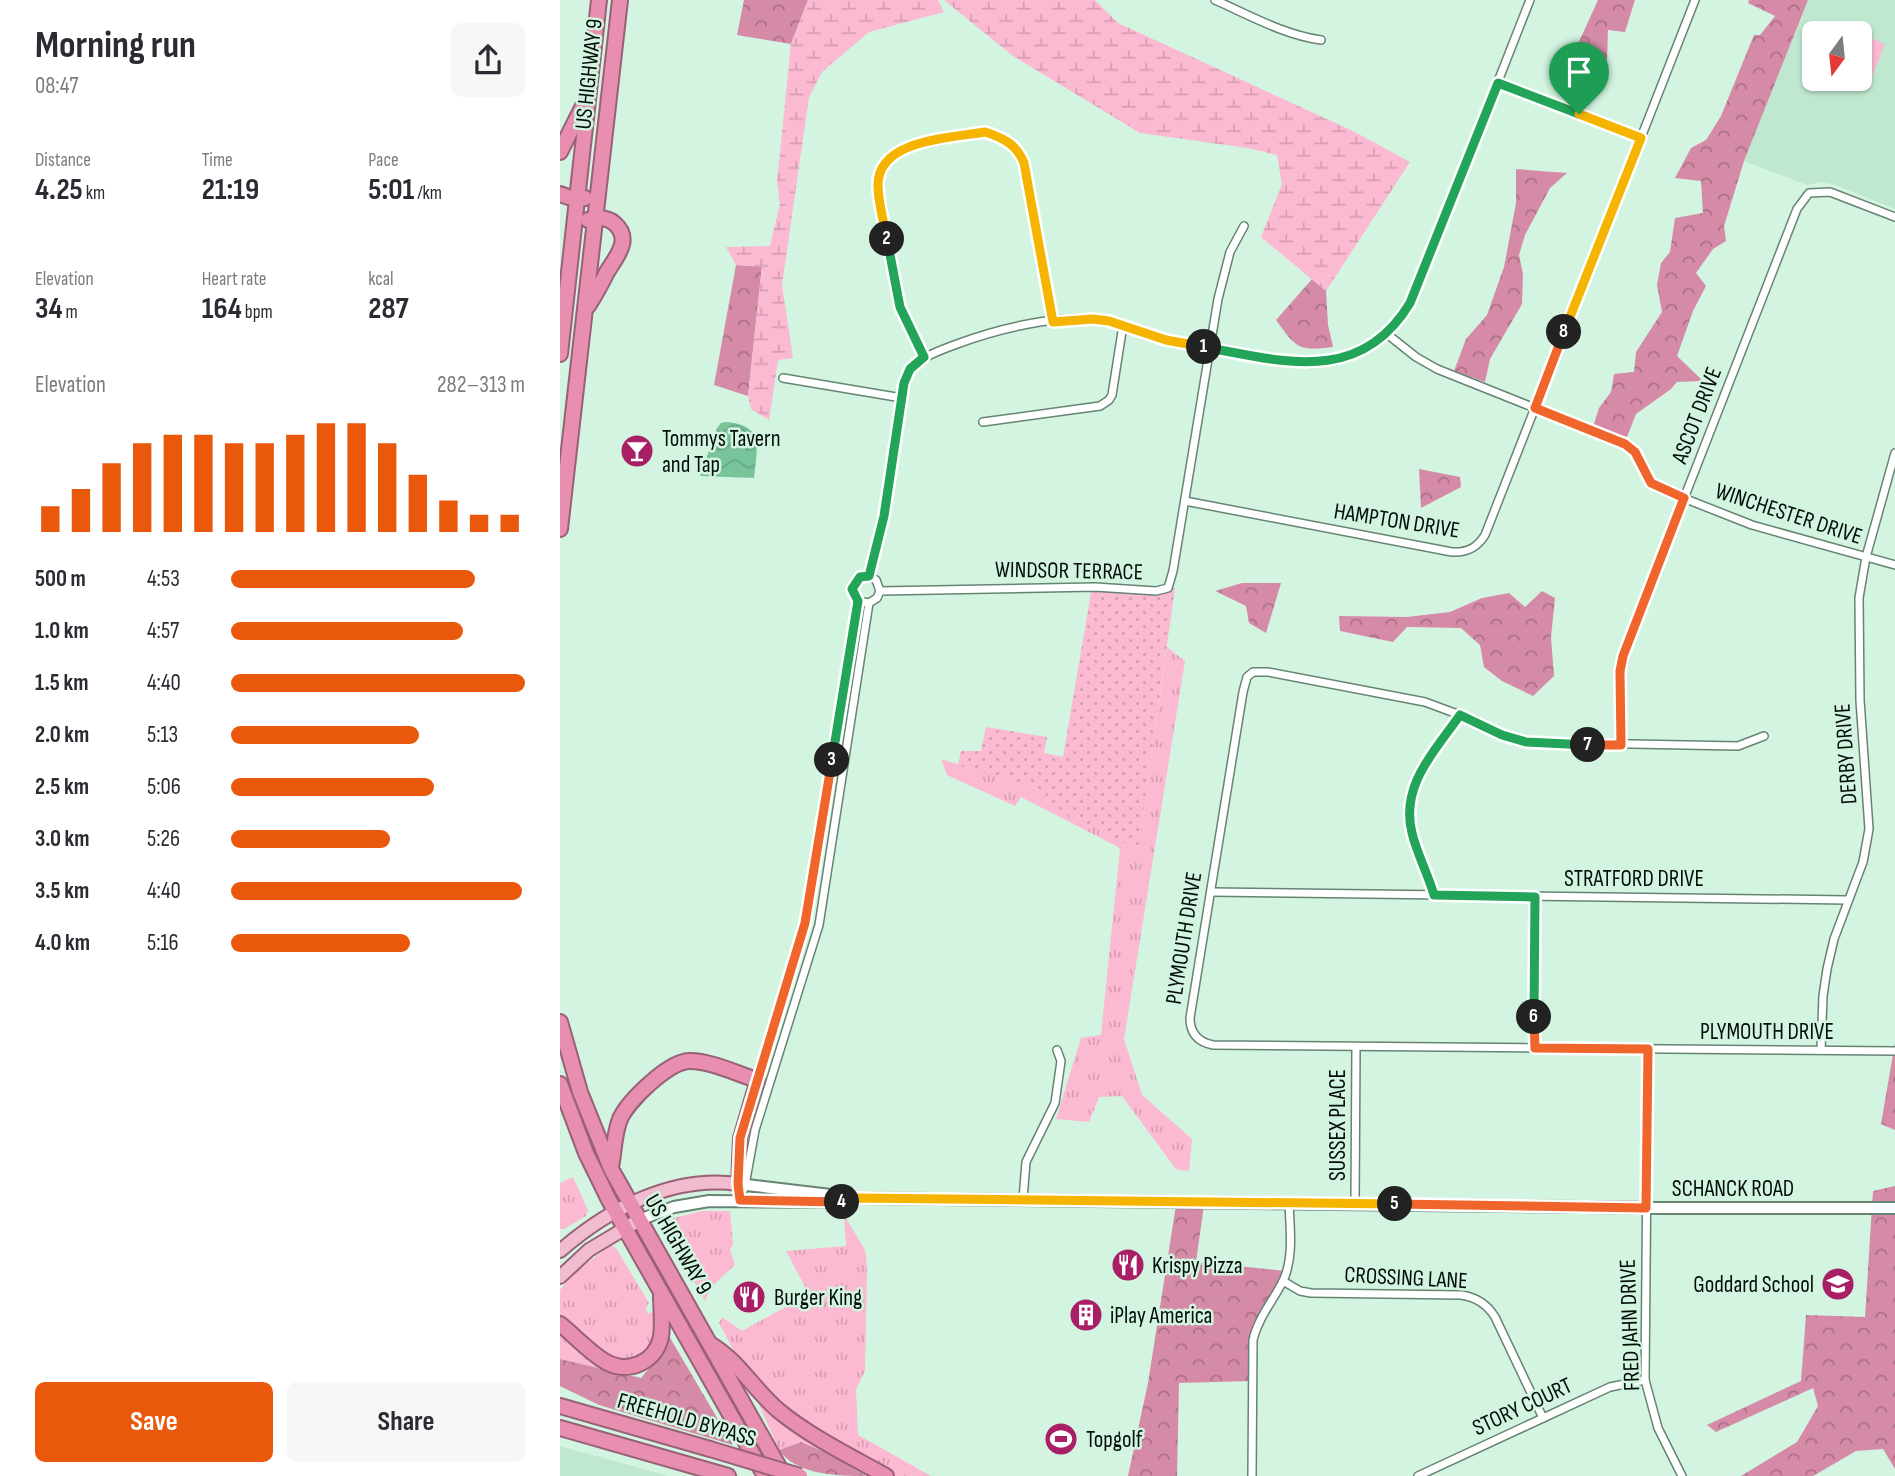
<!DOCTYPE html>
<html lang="en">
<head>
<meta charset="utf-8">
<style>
  body { margin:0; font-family:"Sofia Sans Condensed",sans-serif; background:#f7f7f7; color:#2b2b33; height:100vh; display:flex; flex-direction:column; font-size:26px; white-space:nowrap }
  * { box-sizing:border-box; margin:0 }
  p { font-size:23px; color:#7c7c81 }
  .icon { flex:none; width:38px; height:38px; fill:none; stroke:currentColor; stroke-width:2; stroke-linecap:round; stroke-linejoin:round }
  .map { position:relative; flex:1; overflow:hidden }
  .drawer { display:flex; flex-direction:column; background:#fff; width:560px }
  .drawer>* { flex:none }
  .needle { width:46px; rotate:195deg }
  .fabs { position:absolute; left:1242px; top:21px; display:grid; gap:14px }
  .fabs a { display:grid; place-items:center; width:70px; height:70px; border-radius:10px; background:#fff; box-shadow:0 2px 5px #0004; font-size:35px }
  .pin { position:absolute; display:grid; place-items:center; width:60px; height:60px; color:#fff; margin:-72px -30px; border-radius:50% 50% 50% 0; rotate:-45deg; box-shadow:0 0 7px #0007 }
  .pin .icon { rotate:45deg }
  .km { position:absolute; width:35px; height:35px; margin:-18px; border-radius:50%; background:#222; color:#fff; font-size:19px; line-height:35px; text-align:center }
  .round { display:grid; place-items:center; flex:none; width:74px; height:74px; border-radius:10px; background:#f7f7f7 }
  .overview { display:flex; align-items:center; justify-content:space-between; height:119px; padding:0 35px }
  h1 { font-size:38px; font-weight:700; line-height:52px }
  .stats { display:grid; grid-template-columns:repeat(3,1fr); gap:10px; height:119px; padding:7px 35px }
  .stats div { display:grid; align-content:center }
  .stats b { font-size:30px; font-weight:700 }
  .stats small { font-size:19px; font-weight:400 }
  .stats p { font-size:19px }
  .chart { height:196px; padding:14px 35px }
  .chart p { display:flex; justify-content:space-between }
  .chart svg { width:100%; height:126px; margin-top:7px; stroke:#ea580c; stroke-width:6 }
  .cta { display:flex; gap:14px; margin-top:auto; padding:14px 35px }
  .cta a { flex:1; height:80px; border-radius:10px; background:#ea580c; color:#fff; font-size:28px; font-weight:700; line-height:80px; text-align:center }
  .cta a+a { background:#f7f7f7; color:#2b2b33 }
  ul { padding:0 35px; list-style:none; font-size:23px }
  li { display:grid; grid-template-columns:112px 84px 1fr; align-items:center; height:52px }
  li i { height:18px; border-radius:9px; background:#ea580c }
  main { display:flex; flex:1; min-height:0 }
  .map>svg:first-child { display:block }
  .built { fill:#c0e8d0; fill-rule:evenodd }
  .grass { fill:url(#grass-tufts) }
  .forest { fill:url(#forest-crowns) }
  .wetland { fill:url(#wetland-marsh) }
  .park { fill:url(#park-dots) }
  .pitch { fill:#fcb9d2 }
  .water { fill:url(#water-waves) }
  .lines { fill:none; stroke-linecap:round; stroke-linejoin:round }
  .street-casing { stroke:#668472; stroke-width:10 }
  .secondary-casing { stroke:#668472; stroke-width:14 }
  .primary-casing { stroke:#986176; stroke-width:16 }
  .highway-casing { stroke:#986176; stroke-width:18 }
  .street { stroke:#fff; stroke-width:7 }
  .secondary { stroke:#fff; stroke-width:10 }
  .primary { stroke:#f1bbd0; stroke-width:12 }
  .highway { stroke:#e78eb1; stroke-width:14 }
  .highway-bridge-casing { stroke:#986176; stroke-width:18; stroke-linecap:butt }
  .highway-bridge { stroke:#e78eb1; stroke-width:14 }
  .split-1-casing { stroke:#fff; stroke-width:14 }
  .split-2-casing { stroke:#fff; stroke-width:14 }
  .split-3-casing { stroke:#fff; stroke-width:14 }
  .split-4-casing { stroke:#fff; stroke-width:14 }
  .split-5-casing { stroke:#fff; stroke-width:14 }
  .split-6-casing { stroke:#fff; stroke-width:14 }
  .split-7-casing { stroke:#fff; stroke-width:14 }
  .split-8-casing { stroke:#fff; stroke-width:14 }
  .split-9-casing { stroke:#fff; stroke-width:14 }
  .split-1 { stroke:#22a559; stroke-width:9 }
  .split-2 { stroke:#f5b400; stroke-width:9 }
  .split-3 { stroke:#22a559; stroke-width:9 }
  .split-4 { stroke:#f0652b; stroke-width:9 }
  .split-5 { stroke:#f5b400; stroke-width:9 }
  .split-6 { stroke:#f0652b; stroke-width:9 }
  .split-7 { stroke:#22a559; stroke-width:9 }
  .split-8 { stroke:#f0652b; stroke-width:9 }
  .split-9 { stroke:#f5b400; stroke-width:9 }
  .labels { text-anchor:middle; stroke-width:5; stroke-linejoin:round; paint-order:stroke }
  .street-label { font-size:23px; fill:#040e08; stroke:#d3f4e0 }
  .poi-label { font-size:23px; fill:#040e08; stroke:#d3f4e0; text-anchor:start }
</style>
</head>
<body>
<main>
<section class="drawer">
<div class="overview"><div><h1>Morning run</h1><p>08:47</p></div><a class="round"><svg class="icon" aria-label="share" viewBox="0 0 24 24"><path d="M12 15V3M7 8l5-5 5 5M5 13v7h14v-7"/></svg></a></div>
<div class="stats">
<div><p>Distance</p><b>4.25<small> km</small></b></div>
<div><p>Time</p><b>21:19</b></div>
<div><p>Pace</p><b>5:01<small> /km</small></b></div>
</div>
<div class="stats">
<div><p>Elevation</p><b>34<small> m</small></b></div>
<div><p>Heart rate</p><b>164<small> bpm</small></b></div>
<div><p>kcal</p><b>287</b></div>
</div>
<div class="chart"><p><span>Elevation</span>282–313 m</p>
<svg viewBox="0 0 160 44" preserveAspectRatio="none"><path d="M5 44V35M15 44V29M25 44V20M35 44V13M45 44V10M55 44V10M65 44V13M75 44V13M85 44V10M95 44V6M105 44V6M115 44V13M125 44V24M135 44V33M145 44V38M155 44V38"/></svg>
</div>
<ul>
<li><b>500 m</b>4:53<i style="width:83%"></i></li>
<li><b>1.0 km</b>4:57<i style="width:79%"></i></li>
<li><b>1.5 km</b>4:40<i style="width:100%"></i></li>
<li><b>2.0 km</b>5:13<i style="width:64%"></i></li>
<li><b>2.5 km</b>5:06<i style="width:69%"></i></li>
<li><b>3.0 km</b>5:26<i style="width:54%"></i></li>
<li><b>3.5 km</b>4:40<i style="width:99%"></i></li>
<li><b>4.0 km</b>5:16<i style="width:61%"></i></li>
</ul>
<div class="cta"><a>Save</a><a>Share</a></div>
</section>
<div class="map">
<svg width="1335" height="1476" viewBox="0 0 1335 1476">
  <defs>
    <pattern id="grass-tufts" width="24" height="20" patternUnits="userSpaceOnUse" patternTransform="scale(1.75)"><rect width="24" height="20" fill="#fcb9d2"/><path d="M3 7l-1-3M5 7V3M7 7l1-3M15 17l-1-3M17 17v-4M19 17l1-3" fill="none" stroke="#d69eb3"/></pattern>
    <pattern id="forest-crowns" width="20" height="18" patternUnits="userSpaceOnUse" patternTransform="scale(1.75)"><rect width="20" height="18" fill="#d58ba7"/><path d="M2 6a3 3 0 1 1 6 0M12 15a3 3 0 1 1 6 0" fill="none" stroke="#ab7086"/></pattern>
    <pattern id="wetland-marsh" width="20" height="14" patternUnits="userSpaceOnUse" patternTransform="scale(1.75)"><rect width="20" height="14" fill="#fcb9d2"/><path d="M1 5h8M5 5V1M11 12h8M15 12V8" fill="none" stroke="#d69eb3"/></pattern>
    <pattern id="park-dots" width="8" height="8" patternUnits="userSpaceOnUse" patternTransform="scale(1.75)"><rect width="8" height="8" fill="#fcb9d2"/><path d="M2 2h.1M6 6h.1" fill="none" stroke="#d69eb3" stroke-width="1.8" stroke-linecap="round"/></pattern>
    <pattern id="water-waves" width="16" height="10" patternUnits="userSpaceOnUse" patternTransform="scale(1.75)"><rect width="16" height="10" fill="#78c49a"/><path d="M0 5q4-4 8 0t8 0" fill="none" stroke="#66a783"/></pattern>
  </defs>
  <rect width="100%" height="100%" fill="#d3f4e0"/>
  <g class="built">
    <path d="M1248 0H1335V209L1273 184 1261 182 1247 185 1184 161ZM1255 33H1300V79H1255Z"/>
    <polygon points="0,1446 108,1476 0,1476"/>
  </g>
  <g class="grass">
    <polygon points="607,647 625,661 564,1039 582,1095 632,1139 629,1171 616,1169 562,1096 539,1097 529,1122 496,1119 521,1038 541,1035 560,848 461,797 455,806 387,775 381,759 486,792 578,849"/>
    <polygon points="13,1177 28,1210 26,1216 4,1229 0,1229 0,1183"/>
    <polygon points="142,1211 170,1211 173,1244 170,1250 175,1265 151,1287 145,1301 104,1228 106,1220"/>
    <polygon points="284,1215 305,1250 307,1266 305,1371 296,1389 298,1435 371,1476 333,1476 222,1409 184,1370 159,1323 162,1317 182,1331 249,1294 226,1251 286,1246"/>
    <path d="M51 1245 56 1248 89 1303 86 1308 87 1313 94 1312C98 1346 95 1360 58 1363L0 1319V1290L14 1273Z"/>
    <polygon points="0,1331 42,1369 0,1359"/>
    <polygon points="197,1400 256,1443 313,1476 306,1476 267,1453 241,1442 219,1450"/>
  </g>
  <g class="forest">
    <polygon points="184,0 248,0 231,44 177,35"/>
    <polygon points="1038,0 1075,0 1065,32 1048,30 1047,60 1018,44"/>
    <polygon points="1189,0 1248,0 1184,161 1164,226 1166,241 1153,249 1136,273 1146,286 1133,311 1117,356 1143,381 1117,382 1111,389 1076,414 1067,437 1033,427 1039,408 1051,392 1054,374 1074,372 1076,352 1102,312 1097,285 1101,263 1110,252 1115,218 1143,213 1141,181 1115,178 1131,148 1146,140 1161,116 1194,35 1200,35 1215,16 1188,3"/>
    <polygon points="956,169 1007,173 990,188 965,235 959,255 963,274 962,304 930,359 925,382 894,371 906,339 927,315 944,267 956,203"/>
    <polygon points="176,265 202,266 188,396 154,385"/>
    <path d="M752 279 766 291 768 325 773 347C738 351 737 349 716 320Z"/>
    <polygon points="859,469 900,477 901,487 861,508"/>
    <polygon points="682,583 721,583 706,633 689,623 686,606 655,591"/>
    <polygon points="982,591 995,598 991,637 994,676 973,696 942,681 924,667 920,645 901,628 847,627 833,642 780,631 779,616 847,617 890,612 922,598 949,593 965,607"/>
    <polygon points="1335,1043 1335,1130 1321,1124"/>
    <polygon points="1335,1186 1335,1469 1323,1449 1296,1451 1253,1476 1181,1476 1237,1442 1258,1406 1253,1388 1156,1432 1147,1425 1241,1381 1246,1315 1305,1317 1313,1191"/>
    <polygon points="616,1205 644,1205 636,1262 726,1271 696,1330 692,1381 619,1383 617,1476 568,1476 588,1383"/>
    <polygon points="109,1336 173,1445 39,1405 0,1386 0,1359 81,1378 95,1361"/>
    <path d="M241 1442 267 1453 306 1476C278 1476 236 1475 219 1450Z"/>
  </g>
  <g class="wetland">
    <polygon points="248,0 378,0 384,12 309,32 262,72 249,97 222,285 233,358 218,360 209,420 191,409 188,396 202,267 176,265 166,247 210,246 220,204 217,182 231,44"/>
    <polygon points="384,0 535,0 558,23 795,132 850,162 766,291 701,237 722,184 717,155 688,148 580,133 453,56"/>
  </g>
  <polygon class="park" points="532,587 615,588 578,850 484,802 486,792 398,765 401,751 421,751 426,727 487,737 484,753 503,757"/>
  <polygon class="pitch" points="1306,36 1325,44 1312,76 1300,72 1300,52"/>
  <path class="water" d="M166 422C205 425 197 448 194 478L140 476 157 428 161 423Z"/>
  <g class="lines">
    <defs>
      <g id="street">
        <path d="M655 0C689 15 724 35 761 40"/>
        <polyline points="938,83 1081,138"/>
        <path d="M827 334 856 357 877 369 1065 444C1082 455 1082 476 1098 488L1192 525 1335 565"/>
        <path d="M364 357 344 317 336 292 318 185C319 173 325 161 335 153 348 143 367 143 382 140 395 138 411 132 425 132 446 133 461 151 466 170L493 322"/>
        <polyline points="223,378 342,398"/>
        <polyline points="423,422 540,406 549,400 552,395 563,325"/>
        <path d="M625 501 892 552C907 553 917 548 925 535L1135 0"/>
        <path d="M309 576 323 519 344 383C351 359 376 352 397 344 437 329 491 316 533 319 558 321 581 333 605 339 631 347 658 350 684 354 705 357 726 362 747 363 797 366 836 333 856 290L970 0"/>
        <polyline points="320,591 535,587 596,591 608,588 613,571 658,299 670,252 684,226"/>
        <path d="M1204 736 1178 746 966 742 942 735 900 715 865 702 708 672H693L687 677 683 692 630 1018C630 1033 638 1042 653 1045L1335 1051"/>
        <polyline points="1061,745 1061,671 1066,647 1237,209 1249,193 1270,192 1335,217"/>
        <polyline points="651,892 1288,900"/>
        <path d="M874 895C868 874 857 854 852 833 840 785 875 751 900 715"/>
        <polyline points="975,1048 975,896"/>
        <polyline points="1088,1049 1085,1380 1098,1428 1122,1476"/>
        <polyline points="1261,1050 1263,996 1267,969 1274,939 1303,862 1309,829 1300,700 1299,598 1306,557 1335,453"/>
        <polyline points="197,1080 245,923 298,601 292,589 300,577 309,576 316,580 320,591 317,598 309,603 298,601"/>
        <polyline points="463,1199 466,1162 495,1103 501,1061 497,1050"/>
        <polyline points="180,1200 185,1185 195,1130 259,925 309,603"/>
        <polyline points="795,1204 796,1047"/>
        <path d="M723 1281 740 1291 751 1293 901 1295C916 1297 927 1304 935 1317L983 1418"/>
        <path d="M692 1476 693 1340C698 1318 713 1301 723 1281 734 1258 730 1228 729 1204"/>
        <polyline points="858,1476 1050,1387 1085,1380"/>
      </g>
      <g id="secondary">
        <polyline points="178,1184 296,1198 1102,1208 1335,1208"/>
        <polyline points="79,1220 114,1207 149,1201 287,1202"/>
      </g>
      <g id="primary">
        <path d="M0 1251C48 1209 112 1175 178 1184L180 1138 197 1080"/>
        <polyline points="0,1277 29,1250 79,1220"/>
      </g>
      <g id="highway">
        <polyline points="0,152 23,106"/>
        <polyline points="0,194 17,200 25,198"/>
        <path d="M28 220C36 217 47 217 54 223 73 239 56 257 47 272 41 284 35 295 28 306"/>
        <polyline points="0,354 39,0"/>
        <polyline points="0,529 60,0"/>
        <polyline points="0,1022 20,1092 51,1169 224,1476"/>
        <polyline points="0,1084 26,1153 49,1200 205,1476"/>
        <path d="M51 1167C54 1152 54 1134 60 1119 68 1101 108 1062 129 1061 148 1060 178 1074 197 1080"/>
        <path d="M0 1324C15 1336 29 1352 46 1362 68 1374 95 1363 101 1337 103 1324 101 1308 101 1294"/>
        <path d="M150 1344C178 1360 194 1390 219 1411 251 1437 290 1456 326 1476"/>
        <polyline points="0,1406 150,1449"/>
        <polyline points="0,1428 168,1476"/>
      </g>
    </defs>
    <use href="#street" class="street-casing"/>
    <use href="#secondary" class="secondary-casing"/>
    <use href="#primary" class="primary-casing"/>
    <use href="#highway" class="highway-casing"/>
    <use href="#street" class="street"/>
    <use href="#secondary" class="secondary"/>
    <use href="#primary" class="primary"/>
    <use href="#highway" class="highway"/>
    <defs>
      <polyline id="highway-bridge" points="150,1449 240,1476"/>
    </defs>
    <use href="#highway-bridge" class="highway-bridge-casing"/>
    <use href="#highway-bridge" class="highway-bridge"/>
  </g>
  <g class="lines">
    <defs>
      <path id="split-1" d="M644 347C722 361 800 386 850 303L938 83 1019 114"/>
      <path id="split-2" d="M327 239C324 222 318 203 318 185 318 139 391 138 425 132 444 138 457 145 464 163L493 322 533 319 549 321 606 340 644 347"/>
      <polyline id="split-3" points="272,760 298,601 292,589 300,577 309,576 324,516 344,383 350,369 364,357 340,307 327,239"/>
      <polyline id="split-4" points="272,760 245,923 180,1138 178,1184 180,1200 282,1202"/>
      <polyline id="split-5" points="282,1202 296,1198 835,1204"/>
      <polyline id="split-6" points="835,1204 1086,1208 1088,1049 975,1048 974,1017"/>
      <path id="split-7" d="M974 1017 975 897 874 895C868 874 857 854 852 833 840 785 875 751 900 715L942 735 966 742 1028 745"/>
      <polyline id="split-8" points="1004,332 975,408 1065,444 1075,452 1091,483 1124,498 1063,656 1060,671 1061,745 1028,745"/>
      <polyline id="split-9" points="1004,332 1081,138 1019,114"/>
    </defs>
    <use href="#split-1" class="split-1-casing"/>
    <use href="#split-2" class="split-2-casing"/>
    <use href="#split-3" class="split-3-casing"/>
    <use href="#split-4" class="split-4-casing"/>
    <use href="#split-5" class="split-5-casing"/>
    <use href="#split-6" class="split-6-casing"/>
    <use href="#split-7" class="split-7-casing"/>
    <use href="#split-8" class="split-8-casing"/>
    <use href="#split-9" class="split-9-casing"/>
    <use href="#split-1" class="split-1"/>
    <use href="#split-2" class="split-2"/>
    <use href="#split-3" class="split-3"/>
    <use href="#split-4" class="split-4"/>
    <use href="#split-5" class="split-5"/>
    <use href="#split-6" class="split-6"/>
    <use href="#split-7" class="split-7"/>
    <use href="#split-8" class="split-8"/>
    <use href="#split-9" class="split-9"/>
  </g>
  <defs>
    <symbol id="bar-disc" viewBox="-11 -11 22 22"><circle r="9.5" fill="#a81f66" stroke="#d3f4e0"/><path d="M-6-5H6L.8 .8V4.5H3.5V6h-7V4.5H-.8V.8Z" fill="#fff"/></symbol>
    <symbol id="restaurant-disc" viewBox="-11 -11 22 22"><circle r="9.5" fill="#a81f66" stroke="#d3f4e0"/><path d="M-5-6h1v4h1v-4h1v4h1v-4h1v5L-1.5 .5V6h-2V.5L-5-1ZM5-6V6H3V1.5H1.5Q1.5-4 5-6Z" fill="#fff"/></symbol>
    <symbol id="school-disc" viewBox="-11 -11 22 22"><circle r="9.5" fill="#a81f66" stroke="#d3f4e0"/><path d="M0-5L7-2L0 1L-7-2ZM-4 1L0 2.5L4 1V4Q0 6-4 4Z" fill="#fff"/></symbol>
    <symbol id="building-disc" viewBox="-11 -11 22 22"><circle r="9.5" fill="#a81f66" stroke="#d3f4e0"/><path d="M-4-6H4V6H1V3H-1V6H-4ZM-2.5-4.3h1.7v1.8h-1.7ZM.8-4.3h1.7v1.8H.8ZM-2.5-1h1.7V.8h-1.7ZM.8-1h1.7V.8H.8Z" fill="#fff"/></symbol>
    <symbol id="stadium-disc" viewBox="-11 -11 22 22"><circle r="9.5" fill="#a81f66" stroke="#d3f4e0"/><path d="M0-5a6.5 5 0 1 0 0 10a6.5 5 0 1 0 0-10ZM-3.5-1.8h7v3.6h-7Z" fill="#fff"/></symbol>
  </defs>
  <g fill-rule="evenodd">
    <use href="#bar-disc" x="58" y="432" width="38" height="38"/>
    <use href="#restaurant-disc" x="549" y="1246" width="38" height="38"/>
    <use href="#school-disc" x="1259" y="1265" width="38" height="38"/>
    <use href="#restaurant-disc" x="170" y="1278" width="38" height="38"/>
    <use href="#building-disc" x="507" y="1296" width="38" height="38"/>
    <use href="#stadium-disc" x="482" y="1420" width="38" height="38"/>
  </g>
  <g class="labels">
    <g class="street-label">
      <text transform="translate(28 74) rotate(-84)" y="8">US HIGHWAY 9</text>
      <text transform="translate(1136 415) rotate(-69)" y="8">ASCOT DRIVE</text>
      <text transform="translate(1229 513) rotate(18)" y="8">WINCHESTER DRIVE</text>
      <text transform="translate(837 520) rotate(9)" y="8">HAMPTON DRIVE</text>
      <text transform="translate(509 570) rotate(1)" y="8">WINDSOR TERRACE</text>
      <text transform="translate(1285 754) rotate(-94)" y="8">DERBY DRIVE</text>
      <text x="1074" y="886">STRATFORD DRIVE</text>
      <text transform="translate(623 938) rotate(-81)" y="8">PLYMOUTH DRIVE</text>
      <text x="1207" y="1039">PLYMOUTH DRIVE</text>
      <text transform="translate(777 1125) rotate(-90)" y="8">SUSSEX PLACE</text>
      <text x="1173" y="1196">SCHANCK ROAD</text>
      <text transform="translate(119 1244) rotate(60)" y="8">US HIGHWAY 9</text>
      <text transform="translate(846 1277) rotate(3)" y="8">CROSSING LANE</text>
      <text transform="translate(1069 1325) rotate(-92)" y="8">FRED JAHN DRIVE</text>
      <text transform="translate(962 1406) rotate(-25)" y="8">STORY COURT</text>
      <text transform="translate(127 1419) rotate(16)" y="8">FREEHOLD BYPASS</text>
    </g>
    <g class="poi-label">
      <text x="102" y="446">Tommys Tavern<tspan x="102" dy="26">and Tap</tspan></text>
      <text x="592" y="1273">Krispy Pizza</text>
      <text x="1254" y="1292" text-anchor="end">Goddard School</text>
      <text x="214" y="1305">Burger King</text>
      <text x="550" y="1323">iPlay America</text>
      <text x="526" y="1447">Topgolf</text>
    </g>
  </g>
</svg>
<div class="fabs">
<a><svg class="needle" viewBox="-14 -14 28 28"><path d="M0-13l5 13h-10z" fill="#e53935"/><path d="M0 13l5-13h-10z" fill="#7c7c81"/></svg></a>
</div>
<div class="pin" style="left:1019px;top:114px;background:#1e9e55"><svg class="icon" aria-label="arrive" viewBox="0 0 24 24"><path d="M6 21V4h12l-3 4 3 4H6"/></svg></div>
<b class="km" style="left:644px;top:347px">1</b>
<b class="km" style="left:327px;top:239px">2</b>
<b class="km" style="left:272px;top:760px">3</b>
<b class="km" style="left:282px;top:1202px">4</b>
<b class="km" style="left:835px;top:1204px">5</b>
<b class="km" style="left:974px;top:1017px">6</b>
<b class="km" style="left:1028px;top:745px">7</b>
<b class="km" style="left:1004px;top:332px">8</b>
</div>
</main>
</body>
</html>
